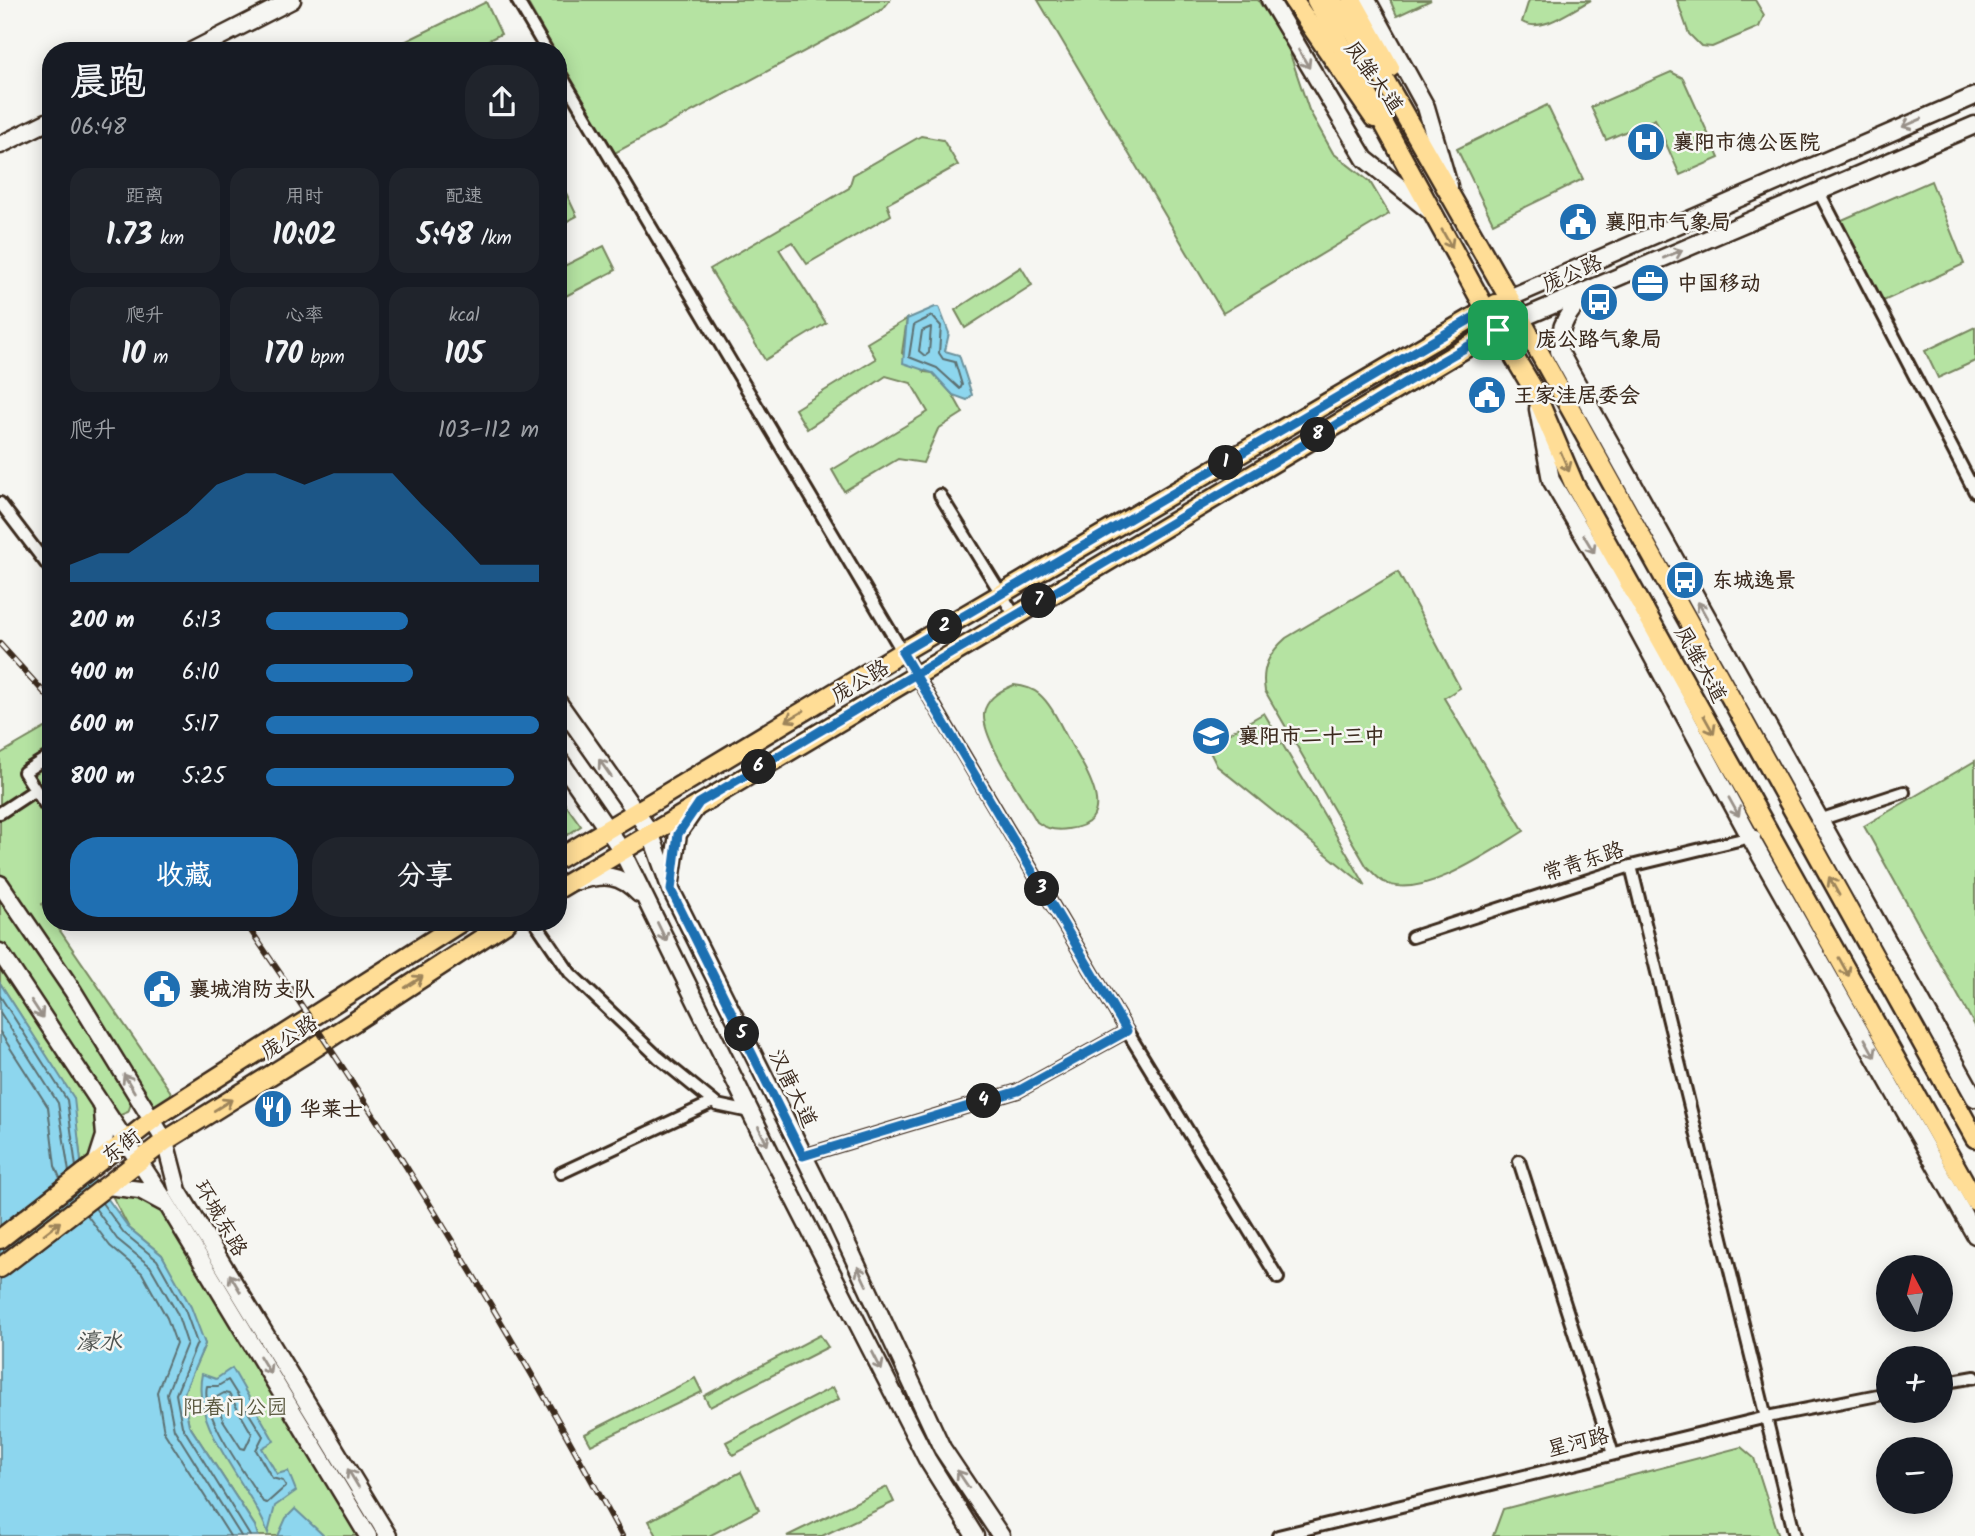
<!DOCTYPE html>
<html lang="zh">
<head>
<meta charset="utf-8">
<style>
  body { margin:0; font-family:Kalam,"LXGW WenKai TC",sans-serif; background:#20242c; color:#f1f3f6; height:100vh; display:flex; flex-direction:column; font-size:26px; white-space:nowrap }
  * { box-sizing:border-box; margin:0 }
  p { font-size:23px; color:#9ea1a6 }
  .icon { flex:none; width:38px; height:38px; fill:none; stroke:currentColor; stroke-width:2; stroke-linecap:round; stroke-linejoin:round }
  .map { position:relative; flex:1; overflow:hidden }
  .sheet { position:absolute; left:42px; top:42px; width:525px; height:889px; display:flex; flex-direction:column; background:#171b24; border-radius:28px; box-shadow:0 4px 18px #0003 }
  .sheet>* { flex:none }
  .needle { width:46px; rotate:353deg }
  .controls { position:absolute; left:1876px; top:1255px; display:grid; gap:14px }
  .controls a { display:grid; place-items:center; width:77px; height:77px; border-radius:50%; background:#171b24; box-shadow:0 4px 18px #0003; font-size:35px }
  .pin { position:absolute; display:grid; place-items:center; width:60px; height:60px; color:#fff; margin:-30px; border-radius:14px; box-shadow:0 4px 10px #0006 }
  .km { position:absolute; width:35px; height:35px; margin:-18px; border-radius:50%; background:#222; color:#fff; font-size:19px; line-height:35px; text-align:center }
  .round { display:grid; place-items:center; flex:none; width:74px; height:74px; border-radius:28px; background:#20242c }
  .head { display:flex; align-items:center; justify-content:space-between; height:119px; padding:0 28px }
  h1 { font-size:38px; font-weight:700; line-height:52px }
  .stats { display:grid; grid-template-columns:repeat(3,1fr); gap:10px; height:119px; padding:7px 28px }
  .stats div { display:grid; align-content:center; border-radius:18px; background:#20242c; text-align:center }
  .stats b { font-size:30px; font-weight:700 }
  .stats small { font-size:19px; font-weight:400 }
  .stats p { font-size:19px }
  .chart { height:196px; padding:14px 28px }
  .chart p { display:flex; justify-content:space-between }
  .chart svg { width:100%; height:126px; margin-top:7px; fill:#1f6fb2; opacity:.7 }
  .primary-button { display:flex; gap:14px; margin-top:auto; padding:14px 28px }
  .primary-button a { flex:1; height:80px; border-radius:28px; background:#1f6fb2; color:#fff; font-size:28px; font-weight:700; line-height:80px; text-align:center }
  .primary-button a+a { background:#20242c; color:#f1f3f6 }
  ul { padding:0 28px; list-style:none; font-size:23px }
  li { display:grid; grid-template-columns:112px 84px 1fr; align-items:center; height:52px }
  li i { height:18px; border-radius:9px; background:#1f6fb2 }
  .map>svg:first-child { display:block }
  .green { fill:#b5e3a2; stroke:#788660; stroke-width:2 }
  .water { fill:#8dd6ee; stroke:#6c919b; stroke-width:2 }
  .lines { fill:none; stroke-linecap:round; stroke-linejoin:round }
  .shore { stroke:#5c6f71; stroke-width:2 }
  .street-casing { stroke:#3b2a1e; stroke-width:16 }
  .secondary-casing { stroke:#3b2a1e; stroke-width:21 }
  .primary-casing { stroke:#3b2a1e; stroke-width:23 }
  .street { stroke:#f6f6f2; stroke-width:10 }
  .secondary { stroke:#f6f6f2; stroke-width:16 }
  .primary { stroke:#ffdd96; stroke-width:18 }
  .rail-casing { stroke:#3b2a1e; stroke-width:6 }
  .rail { stroke:#f6f6f2; stroke-width:3.5; stroke-dasharray:10; stroke-linecap:butt }
  .oneway { stroke:#989088 }
  .oneway2 { stroke:#9d845a }
  .route-casing { stroke:#fff; stroke-width:14 }
  .route { stroke:#1f6fb2; stroke-width:9 }
  .labels { text-anchor:middle; stroke-width:5; stroke-linejoin:round; paint-order:stroke }
  .street-label { font-size:21px; fill:#3b2a1e; stroke:#f6f6f2 }
  .poi-label { font-size:21px; font-weight:bold; fill:#3b2a1e; stroke:#f6f6f2; text-anchor:start }
  .park-label { font-size:21px; fill:#5a583f; stroke:#f6f6f2 }
  .water-label { font-size:23px; font-style:italic; fill:#505552; stroke:#f6f6f2 }
</style>
</head>
<body>
<div class="map">
<svg width="1975" height="1536" viewBox="0 0 1975 1536">
  <rect width="100%" height="100%" fill="#f6f6f2"/>
  <filter id="ink" filterUnits="userSpaceOnUse"><feTurbulence type="fractalNoise" baseFrequency=".0143" numOctaves="2"/><feDisplacementMap in="SourceGraphic" scale="14" xChannelSelector="R" yChannelSelector="G"/><feConvolveMatrix kernelMatrix="1 2 1 2 8 2 1 2 1" color-interpolation-filters="sRGB"/></filter>
  <g filter="url(#ink)">
    <g class="green">
      <polygon points="526,0 890,0 883,9 613,154 558,56 558,51 555,51"/>
      <polygon points="1038,0 1258,0 1287,45 1309,110 1333,153 1370,182 1389,214 1223,313"/>
      <polygon points="1390,0 1431,0 1397,16"/>
      <path d="M1529 0H1591C1573 9 1542 34 1522 22Z"/>
      <polygon points="1677,0 1755,0 1764,15 1759,27 1712,47 1701,46 1689,34"/>
      <polygon points="486,2 501,34 467,51 386,51"/>
      <polygon points="1671,72 1683,78 1719,158 1680,175 1655,119 1606,140 1591,107"/>
      <polygon points="1547,105 1583,179 1493,223 1457,149"/>
      <polygon points="921,136 943,140 958,165 887,204 891,215 807,264 792,242 779,249 826,323 765,360 710,269 849,188 853,175"/>
      <polygon points="1931,181 1964,264 1877,304 1835,223"/>
      <polygon points="566,193 577,216 558,226 558,197"/>
      <polygon points="604,246 616,270 558,300 558,269"/>
      <polygon points="1021,267 1032,285 965,328 955,310"/>
      <polygon points="907,319 902,353 925,372 933,373 953,395 963,413 938,429 923,463 898,459 844,491 832,470 928,412 911,383 886,376 807,429 795,409 876,359 867,343"/>
      <polygon points="1975,327 1975,361 1938,378 1925,351"/>
      <path d="M1398 572 1460 688 1444 698 1524 831C1493 850 1420 902 1384 882 1378 879 1372 871 1367 867L1265 691C1261 668 1269 653 1286 638Z"/>
      <path d="M1014 685C1023 686 1032 688 1039 694 1052 705 1060 725 1068 739 1082 764 1124 823 1068 829 1056 831 1046 829 1037 822 1025 800 976 732 985 709 990 696 1002 690 1014 685Z"/>
      <polygon points="1264,713 1366,886 1217,766 1207,746"/>
      <polygon points="45,728 51,734 51,898 42,904 51,922 54,922 170,1091 175,1105 160,1114 134,1096 128,1112 118,1116 103,1110 105,1136 88,1170 81,1162 73,1098 0,983 0,754"/>
      <polygon points="1975,761 1975,1026 1864,826"/>
      <polygon points="558,794 581,826 558,841"/>
      <polygon points="107,1186 167,1204 368,1536 258,1536 255,1526 189,1425 182,1395 205,1344 162,1255 129,1228"/>
      <polygon points="820,1335 828,1347 710,1407 704,1396"/>
      <polygon points="695,1378 702,1392 591,1445 585,1434"/>
      <polygon points="833,1387 839,1399 733,1455 726,1442"/>
      <polygon points="1741,1447 1754,1458 1779,1536 1493,1536 1503,1509"/>
      <polygon points="741,1472 759,1510 709,1536 657,1536 649,1521"/>
      <polygon points="887,1487 894,1502 822,1536 787,1536"/>
    </g>
    <g class="water">
      <polygon points="935,307 939,307 949,333 945,351 959,355 972,395 967,400 953,395 933,373 903,363 907,319"/>
      <polygon points="0,983 74,1098 81,1162 129,1228 162,1255 191,1307 205,1344 183,1395 189,1425 255,1526 258,1536 0,1536"/>
      <path d="M232 1368 274 1441 262 1448 277 1474 288 1471 296 1491 275 1506 268 1533C251 1485 190 1427 202 1374L216 1379Z"/>
      <polygon points="295,1509 323,1535 323,1536 278,1536 286,1518"/>
    </g>
    <g class="lines">
      <g class="shore">
        <polygon points="932,316 941,326 939,353 943,359 955,362 962,385 960,389 937,368 909,357 914,325"/>
        <polygon points="931,327 929,353 925,356 919,351 922,331"/>
        <polyline points="0,996 67,1100 76,1167"/>
        <polyline points="0,1012 58,1103 69,1172"/>
        <polyline points="0,1032 48,1107 55,1166 60,1178"/>
        <polyline points="102,1203 124,1233 157,1260 185,1310 197,1343 176,1394 182,1426 250,1536"/>
        <polyline points="95,1208 117,1239 150,1266 177,1313 187,1343 167,1393 174,1429 241,1536"/>
        <polyline points="87,1215 110,1246 142,1273 167,1318 176,1343 157,1392 164,1432 230,1536"/>
        <path d="M228 1380 263 1436 256 1450 272 1478 283 1481 286 1486 267 1503 263 1502C247 1476 200 1415 207 1386H218Z"/>
        <polygon points="224,1393 229,1394 252,1434 245,1449 241,1448 223,1420 215,1398"/>
      </g>
      <defs>
        <g id="street">
          <polyline points="517,0 547,51"/>
          <polyline points="558,70 1127,1031 1018,1091 803,1156"/>
          <polyline points="1819,192 1975,492"/>
          <polyline points="940,495 1015,616"/>
          <polyline points="0,503 51,570"/>
          <polyline points="51,755 24,772 46,806 51,803"/>
          <polyline points="0,813 35,790"/>
          <polyline points="1816,821 1904,792"/>
          <polyline points="1631,866 1795,1536"/>
          <polyline points="535,922 570,973 658,1057 717,1105 750,1112"/>
          <polyline points="1412,937 1631,866 1755,836"/>
          <polyline points="1127,1031 1278,1278"/>
          <polyline points="1519,1161 1613,1454"/>
          <polyline points="561,1173 713,1102"/>
          <polyline points="1941,1383 1975,1377"/>
          <polyline points="1278,1536 1767,1417 1888,1393"/>
        </g>
        <g id="secondary">
          <polyline points="1270,0 1365,159 1431,212"/>
          <polyline points="1367,0 1426,107 1449,186"/>
          <polyline points="192,51 292,0"/>
          <polyline points="0,145 51,120"/>
          <path d="M1587 292C1570 311 1558 324 1559 351L1975 1098"/>
          <polyline points="1509,298 1975,96"/>
          <polyline points="1520,319 1975,125"/>
          <polyline points="1538,409 1551,480 1625,606 1750,837 1975,1235"/>
          <polyline points="558,702 650,832 671,890 834,1216 942,1448 1001,1536"/>
          <polyline points="558,758 621,849 773,1158 927,1459 975,1536"/>
          <path d="M578 881C603 874 620 873 639 894"/>
          <polyline points="671,881 678,834 696,808"/>
          <polyline points="0,884 73,991 165,1141 178,1191 388,1536"/>
          <polyline points="0,952 164,1199 368,1536"/>
          <polyline points="96,1164 105,1136 103,1112"/>
          <polyline points="107,1186 140,1190 164,1203"/>
        </g>
        <g id="primary">
          <polyline points="1293,0 1374,118"/>
          <polyline points="1316,0 1486,310 1534,390 1574,484 1975,1201"/>
          <polyline points="1332,0 1379,70 1509,298 1975,1138"/>
          <polyline points="1352,0 1390,68"/>
          <polyline points="558,859 902,652 1496,304"/>
          <polyline points="558,889 1484,337 1520,319"/>
          <polyline points="0,1239 160,1114 461,922"/>
          <polyline points="0,1268 165,1141 311,1050 507,922"/>
        </g>
      </defs>
      <use href="#street" class="street-casing"/>
      <use href="#secondary" class="secondary-casing"/>
      <use href="#primary" class="primary-casing"/>
      <use href="#street" class="street"/>
      <use href="#secondary" class="secondary"/>
      <use href="#primary" class="primary"/>
      <defs>
        <g id="rail">
          <polyline points="0,644 51,700"/>
          <path d="M245 922C381 1119 508 1325 622 1536"/>
        </g>
      </defs>
      <use href="#rail" class="rail-casing"/>
      <use href="#rail" class="rail"/>
    </g>
    <defs><path id="oneway-shaft" d="M-6 0H5M1.5-3L5.5 0L1.5 3" fill="none" stroke-width="1.6" stroke-linecap="round" stroke-linejoin="round" transform="scale(1.75)"/></defs>
    <g class="oneway">
      <use href="#oneway-shaft" transform="translate(1304 59) rotate(59)"/>
      <use href="#oneway-shaft" transform="translate(1912 123) rotate(157)"/>
      <use href="#oneway-shaft" transform="translate(1673 254) rotate(-23)"/>
      <use href="#oneway-shaft" transform="translate(1589 544) rotate(59)"/>
      <use href="#oneway-shaft" transform="translate(1703 611) rotate(-119)"/>
      <use href="#oneway-shaft" transform="translate(605 768) rotate(-125)"/>
      <use href="#oneway-shaft" transform="translate(1734 807) rotate(61)"/>
      <use href="#oneway-shaft" transform="translate(662 932) rotate(64)"/>
      <use href="#oneway-shaft" transform="translate(37 1009) rotate(57)"/>
      <use href="#oneway-shaft" transform="translate(1870 1048) rotate(61)"/>
      <use href="#oneway-shaft" transform="translate(129 1083) rotate(-121)"/>
      <use href="#oneway-shaft" transform="translate(763 1136) rotate(64)"/>
      <use href="#oneway-shaft" transform="translate(862 1276) rotate(-115)"/>
      <use href="#oneway-shaft" transform="translate(235 1283) rotate(-121)"/>
      <use href="#oneway-shaft" transform="translate(877 1361) rotate(63)"/>
      <use href="#oneway-shaft" transform="translate(265 1365) rotate(59)"/>
      <use href="#oneway-shaft" transform="translate(353 1478) rotate(-121)"/>
      <use href="#oneway-shaft" transform="translate(963 1479) rotate(-124)"/>
    </g>
    <g class="oneway2">
      <use href="#oneway-shaft" transform="translate(1447 239) rotate(61)"/>
      <use href="#oneway-shaft" transform="translate(1565 462) rotate(67)"/>
      <use href="#oneway-shaft" transform="translate(795 716) rotate(149)"/>
      <use href="#oneway-shaft" transform="translate(1709 725) rotate(61)"/>
      <use href="#oneway-shaft" transform="translate(1834 886) rotate(-119)"/>
      <use href="#oneway-shaft" transform="translate(1844 967) rotate(61)"/>
      <use href="#oneway-shaft" transform="translate(414 982) rotate(-33)"/>
      <use href="#oneway-shaft" transform="translate(223 1105) rotate(-32)"/>
      <use href="#oneway-shaft" transform="translate(52 1228) rotate(-38)"/>
    </g>
  </g>
  <g class="lines" filter="url(#ink)">
    <defs>
      <path id="route" d="M1498 330 1486 310 902 652C977 778 1052 905 1127 1031L1018 1091 803 1156 671 890 678 834 699 803C804 741 909 677 1015 616 1117 555 1220 494 1323 433 1381 398 1438 361 1498 330"/>
    </defs>
    <use href="#route" class="route-casing"/>
    <use href="#route" class="route"/>
  </g>
  <defs>
    <symbol id="hospital-disc" viewBox="-11 -11 22 22"><circle r="9.5" fill="#1f6fb2" stroke="#f6f6f2"/><path d="M-5-5h3v3.5h4V-5h3V5h-3V1.5h-4V5h-3Z" fill="#fff"/></symbol>
    <symbol id="civic-disc" viewBox="-11 -11 22 22"><circle r="9.5" fill="#1f6fb2" stroke="#f6f6f2"/><path d="M-.6-6.5H3V-4.5H.6V-3L4-1V1h2V6H-6V1h2V-1L-.6-3ZM-1.2 2.5V6h2.4V2.5Z" fill="#fff"/></symbol>
    <symbol id="office-disc" viewBox="-11 -11 22 22"><circle r="9.5" fill="#1f6fb2" stroke="#f6f6f2"/><path d="M-6-3h4V-5.5h4V-3h4V5H-6ZM-1-4.5V-3h2v-1.5ZM-6 0V1H6V0Z" fill="#fff"/></symbol>
    <symbol id="bus-disc" viewBox="-11 -11 22 22"><circle r="9.5" fill="#1f6fb2" stroke="#f6f6f2"/><path d="M-5-6H5V4H4V6H2V4H-2V6H-4V4H-5ZM-3.5-4V0h7V-4ZM-3.5 1.2v1.5H-2V1.2ZM2 1.2v1.5H3.5V1.2Z" fill="#fff"/></symbol>
    <symbol id="school-disc" viewBox="-11 -11 22 22"><circle r="9.5" fill="#1f6fb2" stroke="#f6f6f2"/><path d="M0-5L7-2L0 1L-7-2ZM-4 1L0 2.5L4 1V4Q0 6-4 4Z" fill="#fff"/></symbol>
    <symbol id="restaurant-disc" viewBox="-11 -11 22 22"><circle r="9.5" fill="#1f6fb2" stroke="#f6f6f2"/><path d="M-5-6h1v4h1v-4h1v4h1v-4h1v5L-1.5 .5V6h-2V.5L-5-1ZM5-6V6H3V1.5H1.5Q1.5-4 5-6Z" fill="#fff"/></symbol>
  </defs>
  <g fill-rule="evenodd">
    <use href="#hospital-disc" x="1624" y="120" width="44" height="44"/>
    <use href="#civic-disc" x="1556" y="200" width="44" height="44"/>
    <use href="#office-disc" x="1628" y="261" width="44" height="44"/>
    <use href="#bus-disc" x="1577" y="280" width="44" height="44"/>
    <use href="#civic-disc" x="1465" y="373" width="44" height="44"/>
    <use href="#bus-disc" x="1663" y="558" width="44" height="44"/>
    <use href="#school-disc" x="1189" y="714" width="44" height="44"/>
    <use href="#civic-disc" x="140" y="967" width="44" height="44"/>
    <use href="#restaurant-disc" x="251" y="1087" width="44" height="44"/>
  </g>
  <g class="labels">
    <g class="street-label">
      <text transform="translate(1374 77) rotate(54)" y="7">凤雏大道</text>
      <text transform="translate(1572 273) rotate(-23)" y="7">庞公路</text>
      <text transform="translate(1701 664) rotate(61)" y="7">凤雏大道</text>
      <text transform="translate(860 681) rotate(-31)" y="7">庞公路</text>
      <text transform="translate(1583 861) rotate(-18)" y="7">常青东路</text>
      <text transform="translate(289 1037) rotate(-33)" y="7">庞公路</text>
      <text transform="translate(793 1088) rotate(64)" y="7">汉唐大道</text>
      <text transform="translate(121 1146) rotate(-37)" y="7">东街</text>
      <text transform="translate(221 1218) rotate(60)" y="7">环城东路</text>
      <text transform="translate(1578 1442) rotate(-14)" y="7">星河路</text>
    </g>
    <g class="poi-label">
      <text x="1673" y="149">襄阳市德公医院</text>
      <text x="1605" y="229">襄阳市气象局</text>
      <text x="1677" y="290">中国移动</text>
      <text x="1599" y="346" text-anchor="middle">庞公路气象局</text>
      <text x="1514" y="402">王家洼居委会</text>
      <text x="1712" y="587">东城逸景</text>
      <text x="1238" y="743">襄阳市二十三中</text>
      <text x="189" y="996">襄城消防支队</text>
      <text x="300" y="1116">华莱士</text>
    </g>
    <g class="park-label">
      <text x="235" y="1414">阳春门公园</text>
    </g>
    <g class="water-label">
      <text x="99" y="1349">濠水</text>
    </g>
  </g>
</svg>
<div class="controls">
<a><svg class="needle" viewBox="-14 -14 28 28"><path d="M0-13l5 13h-10z" fill="#e53935"/><path d="M0 13l5-13h-10z" fill="#9ea1a6"/></svg></a>
<a>+</a>
<a>−</a>
</div>
<div class="pin" style="left:1498px;top:330px;background:#1e9e55"><svg class="icon" aria-label="arrive" viewBox="0 0 24 24"><path d="M6 21V4h12l-3 4 3 4H6"/></svg></div>
<b class="km" style="left:1226px;top:463px">1</b>
<b class="km" style="left:945px;top:627px">2</b>
<b class="km" style="left:1042px;top:889px">3</b>
<b class="km" style="left:984px;top:1101px">4</b>
<b class="km" style="left:742px;top:1034px">5</b>
<b class="km" style="left:759px;top:767px">6</b>
<b class="km" style="left:1039px;top:601px">7</b>
<b class="km" style="left:1318px;top:435px">8</b>
<section class="sheet">
<div class="head"><div><h1>晨跑</h1><p>06:48</p></div><a class="round"><svg class="icon" aria-label="share" viewBox="0 0 24 24"><path d="M12 15V3M7 8l5-5 5 5M5 13v7h14v-7"/></svg></a></div>
<div class="stats">
<div><p>距离</p><b>1.73<small> km</small></b></div>
<div><p>用时</p><b>10:02</b></div>
<div><p>配速</p><b>5:48<small> /km</small></b></div>
</div>
<div class="stats">
<div><p>爬升</p><b>10<small> m</small></b></div>
<div><p>心率</p><b>170<small> bpm</small></b></div>
<div><p>kcal</p><b>105</b></div>
</div>
<div class="chart"><p><span>爬升</span>103–112 m</p>
<svg viewBox="0 0 160 44" preserveAspectRatio="none"><path d="M0 44V38L10 34L20 34L30 27L40 20L50 10L60 6L70 6L80 10L90 6L100 6L110 6L120 17L130 27L140 38L150 38L160 38V44z"/></svg>
</div>
<ul>
<li><b>200 m</b>6:13<i style="width:52%"></i></li>
<li><b>400 m</b>6:10<i style="width:54%"></i></li>
<li><b>600 m</b>5:17<i style="width:100%"></i></li>
<li><b>800 m</b>5:25<i style="width:91%"></i></li>
</ul>
<div class="primary-button"><a>收藏</a><a>分享</a></div>
</section>
</div>
</body>
</html>
